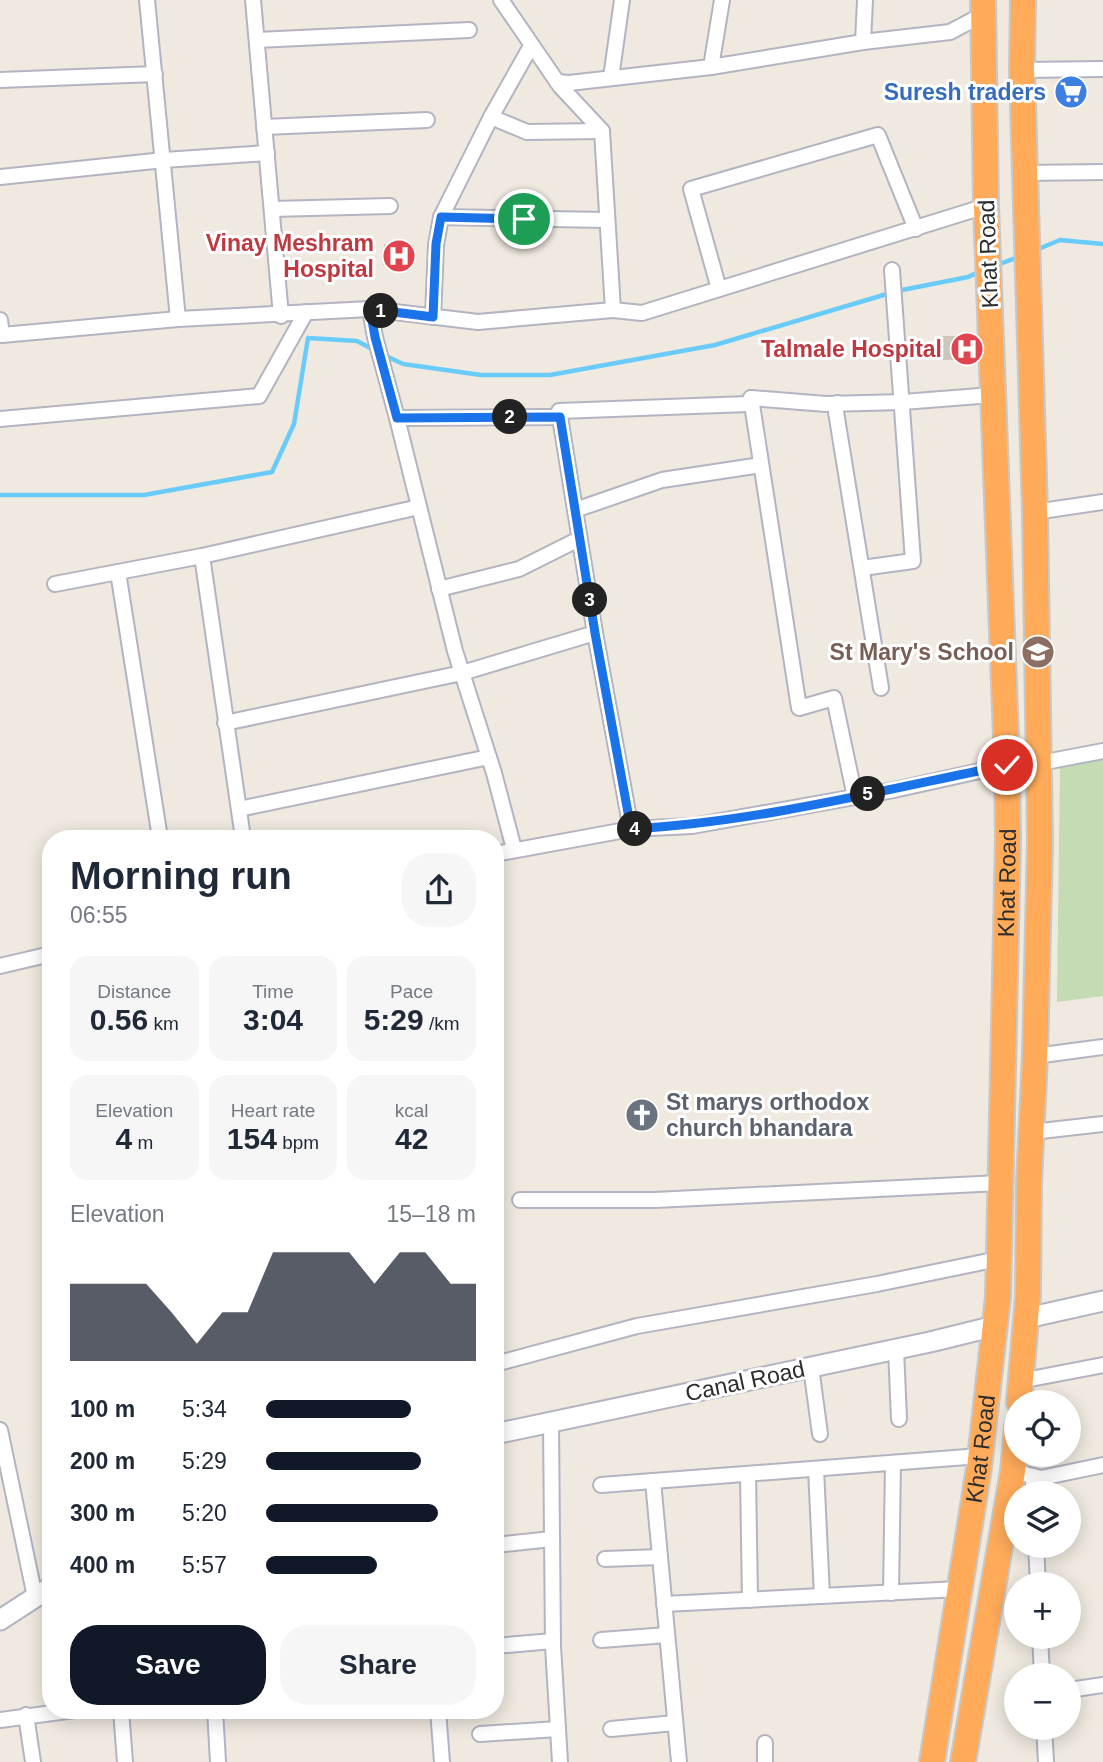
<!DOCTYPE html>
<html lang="en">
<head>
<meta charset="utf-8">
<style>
  body { margin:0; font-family:Helvetica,sans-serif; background:#f6f6f7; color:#1f2937; height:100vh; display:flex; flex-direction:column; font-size:26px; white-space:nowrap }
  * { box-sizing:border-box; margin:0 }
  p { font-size:23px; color:#747a83 }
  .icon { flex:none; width:38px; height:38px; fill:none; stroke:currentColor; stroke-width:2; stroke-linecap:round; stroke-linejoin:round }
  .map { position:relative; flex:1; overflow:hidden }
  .panel { position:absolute; left:42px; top:830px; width:462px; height:889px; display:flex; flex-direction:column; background:#fff; border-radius:28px; box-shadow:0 4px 18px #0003 }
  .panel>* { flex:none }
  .fabs { position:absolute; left:1004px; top:1390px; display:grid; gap:14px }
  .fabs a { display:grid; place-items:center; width:77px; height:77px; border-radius:50%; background:#fff; box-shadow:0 4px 18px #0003; font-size:35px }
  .pin { position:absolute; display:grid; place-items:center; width:60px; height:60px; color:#fff; margin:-30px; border:4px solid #fff; border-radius:50%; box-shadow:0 2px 7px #0007 }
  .km { position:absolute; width:35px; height:35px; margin:-18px; border-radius:50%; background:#222; color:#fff; font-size:19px; line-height:35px; text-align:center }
  .round { display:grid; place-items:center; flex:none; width:74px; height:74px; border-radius:28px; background:#f6f6f7 }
  .overview { display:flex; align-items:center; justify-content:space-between; height:119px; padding:0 28px }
  h1 { font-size:38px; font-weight:700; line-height:52px }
  .metrics { display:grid; grid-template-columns:repeat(3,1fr); gap:10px; height:119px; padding:7px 28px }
  .metrics div { display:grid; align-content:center; border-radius:18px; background:#f6f6f7; text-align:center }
  .metrics b { font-size:30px; font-weight:700 }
  .metrics small { font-size:19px; font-weight:400 }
  .metrics p { font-size:19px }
  .chart { height:196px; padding:14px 28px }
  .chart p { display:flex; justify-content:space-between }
  .chart svg { width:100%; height:126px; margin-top:7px; fill:#111827; opacity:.7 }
  .primary-button { display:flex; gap:14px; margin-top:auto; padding:14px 28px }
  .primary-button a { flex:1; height:80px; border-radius:28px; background:#111827; color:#fff; font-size:28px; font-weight:700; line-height:80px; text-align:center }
  .primary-button a+a { background:#f6f6f7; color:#1f2937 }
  ul { padding:0 28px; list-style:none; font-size:23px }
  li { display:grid; grid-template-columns:112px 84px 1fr; align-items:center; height:52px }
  li i { height:18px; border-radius:9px; background:#111827 }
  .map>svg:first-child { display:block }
  .cemetery { fill:#c5dbb4 }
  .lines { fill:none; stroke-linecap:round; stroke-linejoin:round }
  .stream { stroke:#69cbfa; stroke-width:4.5 }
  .building { fill:#cbc7bd; stroke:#ccc6b7; stroke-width:2 }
  .street-casing { stroke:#b2b4c2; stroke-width:18 }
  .secondary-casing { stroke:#b2b4c2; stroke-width:23 }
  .highway-casing { stroke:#c8c8c8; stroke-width:28 }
  .street { stroke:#fff; stroke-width:14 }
  .secondary { stroke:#fff; stroke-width:19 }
  .highway { stroke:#ffab5a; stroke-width:24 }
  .route-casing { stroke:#fff; stroke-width:14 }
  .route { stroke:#1a73e8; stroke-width:9 }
  .labels { text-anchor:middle; stroke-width:6; stroke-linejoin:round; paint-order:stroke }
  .shop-label { font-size:23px; font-weight:bold; fill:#366cbe; stroke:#fff; text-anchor:end }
  .health-label { font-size:23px; font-weight:bold; fill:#be3a42; stroke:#fff; text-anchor:end }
  .street-label { font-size:23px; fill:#2d2d2d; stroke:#fff }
  .education-label { font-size:23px; font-weight:bold; fill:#785e54; stroke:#fff; text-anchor:end }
  .worship-label { font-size:23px; font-weight:bold; fill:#5b616d; stroke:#fff; text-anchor:start }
</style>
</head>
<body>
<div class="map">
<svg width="1103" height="1762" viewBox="0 0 1103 1762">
  <rect width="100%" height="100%" fill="#efe9df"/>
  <polygon class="cemetery" points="1103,758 1103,996 1057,1002 1060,767"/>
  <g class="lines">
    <g class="stream">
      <polyline points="1036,250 1060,240 1103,244"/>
      <polyline points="997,265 1018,257"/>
      <polyline points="384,355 403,364 481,375 550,375 715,345 897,291 968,277 979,272"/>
      <polyline points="0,495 144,495 272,472 294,424 308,338 357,341 376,351"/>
    </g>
  </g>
  <g class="building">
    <polygon points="385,245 413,247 412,266 384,264"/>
    <polygon points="943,337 976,337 977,358 944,359"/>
  </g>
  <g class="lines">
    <defs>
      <g id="street">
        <polyline points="147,0 178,319"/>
        <polyline points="253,0 281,316"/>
        <polyline points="501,0 560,86 602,131 613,310 642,313 986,206"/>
        <polyline points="257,40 469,30"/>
        <polyline points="863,42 950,32 984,14"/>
        <polyline points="711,67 722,0"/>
        <polyline points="1022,70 1103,69"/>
        <polyline points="611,78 622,0"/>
        <polyline points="0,80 155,74"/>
        <polyline points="557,82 569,83 711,67 863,42 865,0"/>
        <polyline points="491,117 527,132 602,131"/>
        <polyline points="264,127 427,120"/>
        <polyline points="1025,173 1103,172"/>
        <polyline points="0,177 164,160 267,153"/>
        <polyline points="272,209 390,206"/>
        <polyline points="441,217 607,220"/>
        <polyline points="719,289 691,189 878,135 916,229"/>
        <polyline points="370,309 375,337 397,418"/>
        <polyline points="433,317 436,245 441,217 491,117 531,46"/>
        <polyline points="0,320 2,335 178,319 370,309 478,322 613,310"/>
        <polyline points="837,403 836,412 881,688"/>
        <polyline points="0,419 259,396 306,312"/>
        <polyline points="575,510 662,480 761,465"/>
        <polyline points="1035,512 1103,502"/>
        <polyline points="202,556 243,838"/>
        <polyline points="862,568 913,561 892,270"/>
        <polyline points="118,572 160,838"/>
        <polyline points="55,584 202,556 419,507"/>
        <polyline points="439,589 519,569 579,539"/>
        <polyline points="225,723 462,673 595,633"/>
        <polyline points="1040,763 1103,751"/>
        <polyline points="855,797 834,698 799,708 751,398 826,404 903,402 992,395"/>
        <polyline points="239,809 489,757"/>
        <polyline points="631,829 595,633 559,411 748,404 751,398"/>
        <polyline points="514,849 494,773 455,651 397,418 560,417"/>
        <polyline points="495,854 631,829 692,826 894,790 1007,765"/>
        <polyline points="0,966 51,954"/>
        <polyline points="1035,1056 1103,1047"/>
        <polyline points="1032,1132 1103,1124"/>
        <polyline points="520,1200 655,1200 1000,1183"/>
        <polyline points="896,1349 899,1419"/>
        <polyline points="495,1364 637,1326 877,1284 998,1259"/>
        <polyline points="811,1367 820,1434"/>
        <polyline points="1020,1381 1103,1365"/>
        <polyline points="551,1422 553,1646 560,1762"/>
        <polyline points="0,1430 35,1597"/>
        <polyline points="816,1469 822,1596"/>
        <polyline points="1013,1471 1041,1478 1103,1465"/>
        <polyline points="748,1474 750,1600"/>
        <polyline points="1033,1476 1033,1493"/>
        <polyline points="601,1485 653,1481"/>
        <polyline points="495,1545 552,1539"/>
        <polyline points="1036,1545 1038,1584"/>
        <polyline points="605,1559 660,1557"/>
        <polyline points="891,1593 893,1463"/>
        <polyline points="664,1604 959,1589"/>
        <polyline points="1040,1636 1042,1675"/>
        <polyline points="601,1640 667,1635"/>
        <polyline points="495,1646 553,1641"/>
        <polyline points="1069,1690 1103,1685"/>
        <polyline points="121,1710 125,1762"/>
        <polyline points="215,1710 218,1762"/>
        <polyline points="438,1710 442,1762"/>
        <polyline points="26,1715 33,1762"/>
        <polyline points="0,1720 75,1710"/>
        <polyline points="1044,1727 1046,1762"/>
        <polyline points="611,1729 675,1723"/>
        <polyline points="480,1734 558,1729"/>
        <polyline points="765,1743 765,1762"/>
        <polyline points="679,1762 653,1481 980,1456"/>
      </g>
      <g id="secondary">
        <polyline points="1027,1318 1103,1301"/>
        <polyline points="495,1434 930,1342 995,1326"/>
        <polyline points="0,1620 51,1587"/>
      </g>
      <g id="highway">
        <polyline points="1019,1402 1028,1295 1029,1182 1035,1056 1040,841 1035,512 1022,70 1023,0"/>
        <path id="s1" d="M932 1762 979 1468 998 1297 1008 839 1007 765 986 206 983 0"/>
        <polyline points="963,1762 1013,1471 1017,1427"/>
      </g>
    </defs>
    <use href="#street" class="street-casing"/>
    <use href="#secondary" class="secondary-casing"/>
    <use href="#highway" class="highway-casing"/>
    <use href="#street" class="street"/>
    <use href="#secondary" class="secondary"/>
    <use href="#highway" class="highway"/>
  </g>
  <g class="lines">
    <defs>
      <path id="route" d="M524 219 441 217 436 244 433 317 370 309 375 337 397 418 560 417 595 633 631 829C758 822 883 790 1007 765"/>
    </defs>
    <use href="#route" class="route-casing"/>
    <use href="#route" class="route"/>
  </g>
  <defs>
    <symbol id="supermarket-disc" viewBox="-11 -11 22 22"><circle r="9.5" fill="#3f7fe0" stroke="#fff"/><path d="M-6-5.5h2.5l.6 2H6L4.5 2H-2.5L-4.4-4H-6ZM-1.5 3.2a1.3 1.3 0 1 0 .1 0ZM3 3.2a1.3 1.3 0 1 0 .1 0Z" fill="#fff"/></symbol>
    <symbol id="hospital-disc" viewBox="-11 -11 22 22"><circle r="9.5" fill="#e0444e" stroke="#fff"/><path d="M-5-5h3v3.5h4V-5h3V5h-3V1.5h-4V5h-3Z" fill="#fff"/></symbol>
    <symbol id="school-disc" viewBox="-11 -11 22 22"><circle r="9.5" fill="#8d6e63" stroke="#fff"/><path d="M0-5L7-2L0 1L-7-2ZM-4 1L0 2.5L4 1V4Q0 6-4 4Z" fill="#fff"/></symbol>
    <symbol id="church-disc" viewBox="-11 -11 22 22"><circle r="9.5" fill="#6b7280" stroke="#fff"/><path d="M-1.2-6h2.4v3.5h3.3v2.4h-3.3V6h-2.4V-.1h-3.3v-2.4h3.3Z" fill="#fff"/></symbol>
  </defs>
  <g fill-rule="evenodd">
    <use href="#supermarket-disc" x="1052" y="73" width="38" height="38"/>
    <use href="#hospital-disc" x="380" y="237" width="38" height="38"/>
    <use href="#hospital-disc" x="948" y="330" width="38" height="38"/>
    <use href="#school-disc" x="1019" y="633" width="38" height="38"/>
    <use href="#church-disc" x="623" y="1096" width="38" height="38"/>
  </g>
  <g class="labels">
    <g class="shop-label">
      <text x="1046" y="100">Suresh traders</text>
    </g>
    <g class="health-label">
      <text x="374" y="251">Vinay Meshram<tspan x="374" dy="26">Hospital</tspan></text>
      <text x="942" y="357">Talmale Hospital</text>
    </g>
    <g class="street-label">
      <text transform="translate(988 254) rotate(-92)" y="8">Khat Road</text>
      <text dy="8" stroke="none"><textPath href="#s1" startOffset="884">Khat Road</textPath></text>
      <text transform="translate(745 1381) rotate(-12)" y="8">Canal Road</text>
      <text dy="8" stroke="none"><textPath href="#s1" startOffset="317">Khat Road</textPath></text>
    </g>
    <g class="education-label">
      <text x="1014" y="660">St Mary's School</text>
    </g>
    <g class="worship-label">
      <text x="666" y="1110">St marys orthodox<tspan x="666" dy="26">church bhandara</tspan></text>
    </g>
  </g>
</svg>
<div class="fabs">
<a><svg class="icon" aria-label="locate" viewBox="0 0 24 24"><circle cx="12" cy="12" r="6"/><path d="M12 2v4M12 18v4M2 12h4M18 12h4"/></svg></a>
<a><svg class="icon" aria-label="layers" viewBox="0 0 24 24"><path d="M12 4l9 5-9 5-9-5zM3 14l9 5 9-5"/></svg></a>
<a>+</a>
<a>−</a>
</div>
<div class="pin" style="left:524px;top:219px;background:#1e9e55"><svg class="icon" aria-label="arrive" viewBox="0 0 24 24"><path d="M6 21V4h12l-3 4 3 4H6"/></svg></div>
<div class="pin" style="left:1007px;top:765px;background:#d93025"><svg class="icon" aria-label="check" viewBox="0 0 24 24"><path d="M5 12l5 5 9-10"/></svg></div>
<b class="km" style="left:381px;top:311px">1</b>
<b class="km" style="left:510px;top:417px">2</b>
<b class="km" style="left:590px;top:600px">3</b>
<b class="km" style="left:635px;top:829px">4</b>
<b class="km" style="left:868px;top:794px">5</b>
<section class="panel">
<div class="overview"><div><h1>Morning run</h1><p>06:55</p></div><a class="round"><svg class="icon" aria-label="share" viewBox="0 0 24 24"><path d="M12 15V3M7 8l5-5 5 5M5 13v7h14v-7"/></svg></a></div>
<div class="metrics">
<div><p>Distance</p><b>0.56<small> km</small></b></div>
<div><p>Time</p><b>3:04</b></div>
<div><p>Pace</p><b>5:29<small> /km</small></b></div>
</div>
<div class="metrics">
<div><p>Elevation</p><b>4<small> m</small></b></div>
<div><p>Heart rate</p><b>154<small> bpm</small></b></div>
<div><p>kcal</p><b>42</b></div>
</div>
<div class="chart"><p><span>Elevation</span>15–18 m</p>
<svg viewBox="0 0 160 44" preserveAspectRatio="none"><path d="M0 44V17L10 17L20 17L30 17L40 27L50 38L60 27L70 27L80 6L90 6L100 6L110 6L120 17L130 6L140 6L150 17L160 17V44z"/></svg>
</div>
<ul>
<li><b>100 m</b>5:34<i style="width:69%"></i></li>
<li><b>200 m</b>5:29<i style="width:74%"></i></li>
<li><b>300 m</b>5:20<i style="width:82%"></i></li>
<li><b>400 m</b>5:57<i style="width:53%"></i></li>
</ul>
<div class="primary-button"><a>Save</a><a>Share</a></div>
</section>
</div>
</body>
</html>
